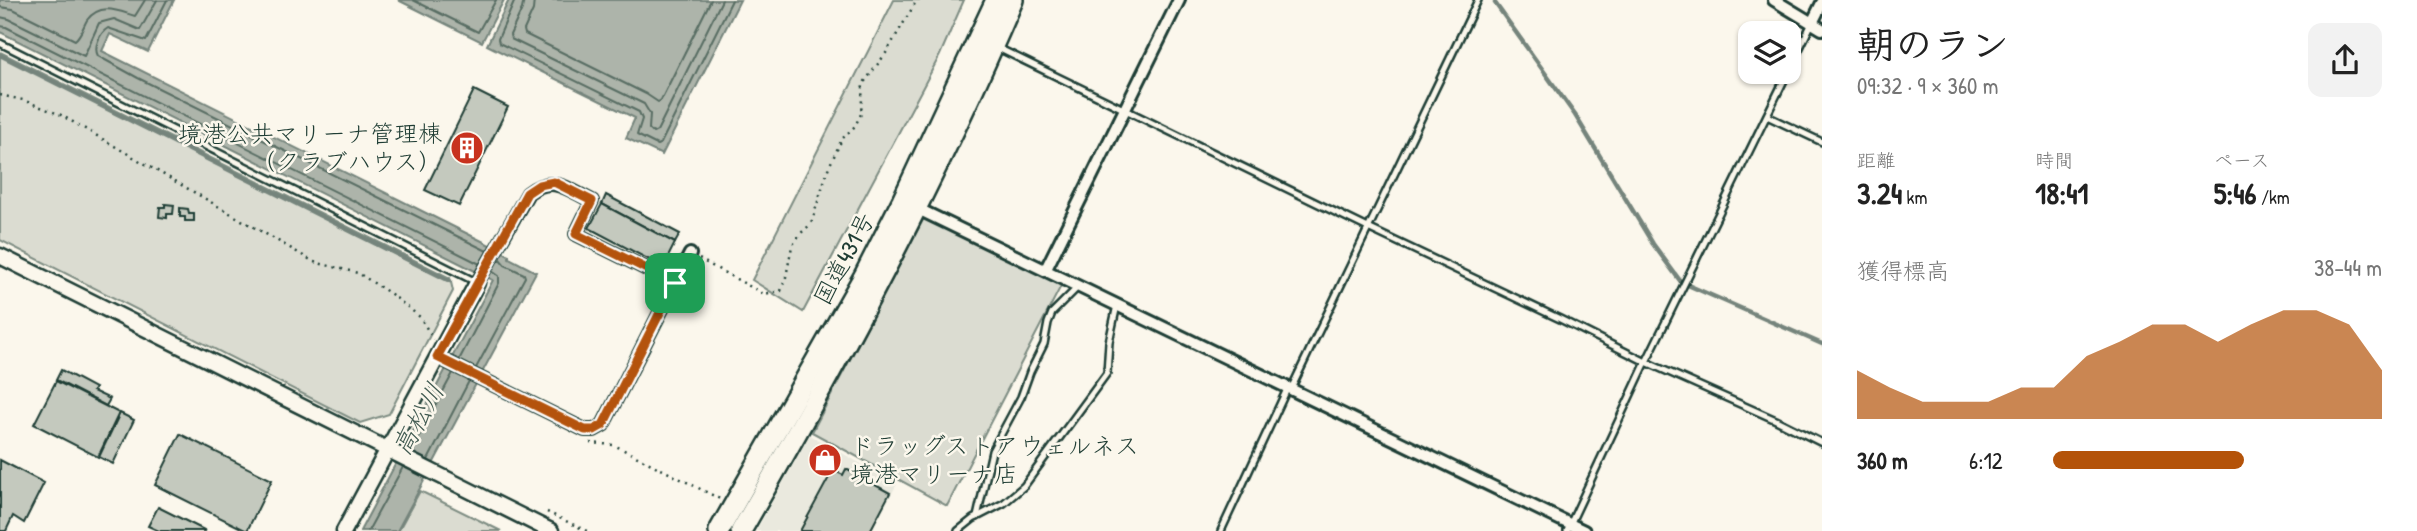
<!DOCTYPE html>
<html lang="ja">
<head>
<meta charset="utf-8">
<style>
  body { margin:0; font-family:"Patrick Hand","Klee One",sans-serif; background:#f2f2f2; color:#222; height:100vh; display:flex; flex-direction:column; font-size:26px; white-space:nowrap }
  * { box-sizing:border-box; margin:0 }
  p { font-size:23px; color:#767676 }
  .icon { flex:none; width:38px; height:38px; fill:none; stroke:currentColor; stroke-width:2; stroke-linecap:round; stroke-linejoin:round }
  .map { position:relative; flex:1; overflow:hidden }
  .panel { display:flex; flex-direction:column; background:#fff; width:595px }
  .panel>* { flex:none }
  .tools { position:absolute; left:1738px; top:21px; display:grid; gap:14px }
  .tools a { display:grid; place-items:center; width:63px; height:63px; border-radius:14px; background:#fff; box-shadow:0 2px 5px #0004; font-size:35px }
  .pin { position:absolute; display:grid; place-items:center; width:60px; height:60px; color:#fff; margin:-30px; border-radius:14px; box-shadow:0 4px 10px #0006 }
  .round { display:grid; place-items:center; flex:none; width:74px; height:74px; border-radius:14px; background:#f2f2f2 }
  .overview { display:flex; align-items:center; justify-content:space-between; height:119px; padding:0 35px }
  h1 { font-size:38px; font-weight:700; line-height:52px }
  .figures { display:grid; grid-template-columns:repeat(3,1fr); gap:10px; height:119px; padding:7px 35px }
  .figures div { display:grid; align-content:center }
  .figures b { font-size:30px; font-weight:700 }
  .figures small { font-size:19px; font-weight:400 }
  .figures p { font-size:19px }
  .chart { height:196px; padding:14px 35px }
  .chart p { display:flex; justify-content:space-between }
  .chart svg { width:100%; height:126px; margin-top:7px; fill:#b45309; opacity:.7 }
  ul { padding:0 35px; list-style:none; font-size:23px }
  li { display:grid; grid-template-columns:112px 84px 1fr; align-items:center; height:52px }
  li i { height:18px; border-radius:9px; background:#b45309 }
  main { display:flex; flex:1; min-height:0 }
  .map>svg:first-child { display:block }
  .built { fill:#eae9de }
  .green { fill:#dbdcd1; stroke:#7d8c82; stroke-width:2 }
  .water { fill:#adb4aa; stroke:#74847b; stroke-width:2 }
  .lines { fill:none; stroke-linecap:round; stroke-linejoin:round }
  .shore { stroke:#586d63; stroke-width:2 }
  .stream { stroke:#74847b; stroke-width:4.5 }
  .building { fill:#c4c9be; stroke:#1f3d34; stroke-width:2 }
  .service-casing { stroke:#1f3d34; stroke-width:10 }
  .minor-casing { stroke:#1f3d34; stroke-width:16 }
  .tertiary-casing { stroke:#1f3d34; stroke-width:19 }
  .trunk-casing { stroke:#1f3d34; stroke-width:24 }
  .path { stroke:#1f3d34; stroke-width:2.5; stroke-dasharray:2 5; stroke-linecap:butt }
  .service { stroke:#fbf7ec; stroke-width:5 }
  .minor { stroke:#fbf7ec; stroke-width:10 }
  .tertiary { stroke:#fbf7ec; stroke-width:14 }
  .trunk { stroke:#fbf7ec; stroke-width:19 }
  .route-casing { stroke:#fff; stroke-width:14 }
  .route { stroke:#b45309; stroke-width:9 }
  .labels { text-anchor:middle; stroke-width:5; stroke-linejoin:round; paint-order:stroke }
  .poi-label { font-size:24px; fill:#1f3d34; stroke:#fbf7ec; text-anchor:end }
  .street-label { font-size:24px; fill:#1f3d34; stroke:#fbf7ec }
  .water-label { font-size:26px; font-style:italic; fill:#425b52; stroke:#fbf7ec }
</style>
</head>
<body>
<main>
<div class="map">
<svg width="1822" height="531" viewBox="0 0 1822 531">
  <rect width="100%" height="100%" fill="#fbf7ec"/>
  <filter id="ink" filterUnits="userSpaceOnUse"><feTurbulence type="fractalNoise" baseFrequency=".0143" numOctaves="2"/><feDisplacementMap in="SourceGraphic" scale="14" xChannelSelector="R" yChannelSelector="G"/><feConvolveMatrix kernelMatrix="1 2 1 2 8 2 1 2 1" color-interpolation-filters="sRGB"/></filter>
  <g filter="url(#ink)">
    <polygon class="built" points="810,435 897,484 871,531 756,531"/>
    <g class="green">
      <polygon points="894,0 964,0 940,55 803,312 752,280"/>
      <polygon points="0,52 450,278 453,291 389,414 360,423 0,240"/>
      <polygon points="924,218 1062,284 947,506 812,432"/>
      <polygon points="420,491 501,531 398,531"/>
    </g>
    <g class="water">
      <polygon points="0,0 174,0 148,52 110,34 102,51 482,241 509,255 509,258 536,272 397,531 360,531 493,280 0,32"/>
      <polygon points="398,0 504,0 482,42"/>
      <polygon points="509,0 740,0 662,155 626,138 635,118 487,45"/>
    </g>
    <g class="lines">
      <g class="shore">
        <path d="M167 0 146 41 108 28C100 33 93 47 98 56L138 78 487 251"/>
        <polyline points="413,0 478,32 496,0"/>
        <polyline points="515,0 498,39 499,43 639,112 642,119 637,135 657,145 661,143 732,0"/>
        <polyline points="524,0 522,9 510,35 511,39 644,104 650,114 649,129 653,133 657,131 722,0"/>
        <polyline points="534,0 533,10 524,30 525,34 646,94 658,102 661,100 711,0"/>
        <path d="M0 7 13 9 75 40C81 35 83 27 87 20 101 2 118 11 135 16L145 0"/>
        <polyline points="0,17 9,19 84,56 99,23 114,19 140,30 157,0"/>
        <polyline points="0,26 6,27 480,264"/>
        <polyline points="459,360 499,283 499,276 492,271"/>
        <polyline points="476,368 525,277 524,274 505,265 499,258"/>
        <polyline points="411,451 453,373"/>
        <polyline points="428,460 469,381"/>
        <polyline points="368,531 403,467"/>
      </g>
      <g class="stream">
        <polyline points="1495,3 1575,115 1653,244 1681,282 1822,344"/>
        <polyline points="0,55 450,281"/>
      </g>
    </g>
    <g class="building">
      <polygon points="474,90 508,107 459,206 425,190"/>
      <polygon points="606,195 680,234 675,243 602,204"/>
      <polygon points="165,204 174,205 173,214 167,214 167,218 159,217 160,207 165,207"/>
      <polygon points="602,204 675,243 663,267 589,228"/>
      <polygon points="180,208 188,209 189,213 194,213 194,221 185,221 185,217 180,217"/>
      <polygon points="61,370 95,388 93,391 110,399 106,406 56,380"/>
      <polygon points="56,381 119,413 98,457 34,424"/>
      <polygon points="120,413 134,420 113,464 99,457"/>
      <polygon points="180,434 272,480 247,531 155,485"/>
      <polygon points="0,460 44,483 24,523 13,516 6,531 0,531"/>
      <polygon points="846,469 890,493 870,531 800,531 833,470 843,475"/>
      <polygon points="158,507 206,531 159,531 148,526"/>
    </g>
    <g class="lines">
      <defs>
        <g id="service">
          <polyline points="0,43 476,282"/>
          <polyline points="996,47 1368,228 1560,319 1646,362 1776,420 1822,443"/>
          <polyline points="1788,72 1812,23"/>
          <polyline points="1767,116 1822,142"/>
          <polyline points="1291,389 1478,0"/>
          <polyline points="977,517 992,451 1021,397 1030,372 1044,344 1048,323 1052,313 1078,287"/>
          <polyline points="958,531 973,519 1004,503 1024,486 1107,373 1109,342 1117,305"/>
          <polyline points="1221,531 1288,387"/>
          <polyline points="1567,531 1646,362 1788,72"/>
        </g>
        <g id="minor">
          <polyline points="1774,0 1822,29"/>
          <polyline points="1812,23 1822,3"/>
          <polyline points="912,206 1584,531"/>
          <polyline points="1046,269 1179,0"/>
          <path d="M477 283 528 193C553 174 567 189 592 201L576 234 675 283"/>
          <polyline points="437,357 585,430 594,430 603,425 690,254"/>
        </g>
        <g id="tertiary">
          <polyline points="0,256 551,531"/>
          <polyline points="344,531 477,283"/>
        </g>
        <g id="trunk">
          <polyline points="719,531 864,276 902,201 996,0"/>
          <path d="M741 531C840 359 935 183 1013 0"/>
        </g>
      </defs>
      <use href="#service" class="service-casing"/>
      <use href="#minor" class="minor-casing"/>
      <use href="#tertiary" class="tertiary-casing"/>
      <use href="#trunk" class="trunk-casing"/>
      <g class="path">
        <polyline points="0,95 23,100 61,115 314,262 358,273 391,294 420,317 433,339"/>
        <polyline points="699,259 764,294 781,291 786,277 792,246 800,234 811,224 828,169 842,139 855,126 861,114 863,84 886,53 917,0"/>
        <polyline points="590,443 614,445 720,499"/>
        <polyline points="547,512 587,531"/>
      </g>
      <use href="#service" class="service"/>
      <use href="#minor" class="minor"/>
      <use href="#tertiary" class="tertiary"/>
      <use href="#trunk" class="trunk"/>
    </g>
  </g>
  <g class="lines" filter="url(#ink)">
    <defs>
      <polygon id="route" points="554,182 592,201 576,234 675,283 603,425 594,430 585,430 437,357 527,193 539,185"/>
    </defs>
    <use href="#route" class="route-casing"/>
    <use href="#route" class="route"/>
  </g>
  <defs>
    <symbol id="building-disc" viewBox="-11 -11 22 22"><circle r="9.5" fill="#c8321e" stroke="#fbf7ec"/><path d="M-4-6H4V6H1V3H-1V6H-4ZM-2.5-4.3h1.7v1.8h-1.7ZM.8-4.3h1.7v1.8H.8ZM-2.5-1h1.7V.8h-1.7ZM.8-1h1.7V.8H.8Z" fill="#fff"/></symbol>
    <symbol id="shop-disc" viewBox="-11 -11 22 22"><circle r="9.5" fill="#c8321e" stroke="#fbf7ec"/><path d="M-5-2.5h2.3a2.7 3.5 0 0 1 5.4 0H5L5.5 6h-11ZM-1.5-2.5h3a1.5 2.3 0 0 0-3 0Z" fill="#fff"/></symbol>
  </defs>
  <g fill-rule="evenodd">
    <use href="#building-disc" x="448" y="129" width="38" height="38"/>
    <use href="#shop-disc" x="806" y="441" width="38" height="38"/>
  </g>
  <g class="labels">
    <g class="poi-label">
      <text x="442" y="142">境港公共マリーナ管理棟<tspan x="442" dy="28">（クラブハウス）</tspan></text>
      <text x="850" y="454" text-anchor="start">ドラッグストアウェルネス<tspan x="850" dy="28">境港マリーナ店</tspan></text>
    </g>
    <g class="street-label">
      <text transform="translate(844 259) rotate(-62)" y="8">国道431号</text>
    </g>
    <g class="water-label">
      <text transform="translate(418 419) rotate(-61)" y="9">高松川</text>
    </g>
  </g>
</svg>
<div class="tools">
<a><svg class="icon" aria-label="layers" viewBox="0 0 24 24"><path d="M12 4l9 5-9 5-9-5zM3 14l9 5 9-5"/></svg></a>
</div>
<div class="pin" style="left:675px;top:283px;background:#1e9e55"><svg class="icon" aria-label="arrive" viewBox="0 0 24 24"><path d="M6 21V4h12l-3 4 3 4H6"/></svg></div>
</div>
<section class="panel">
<div class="overview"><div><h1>朝のラン</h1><p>09:32 · 9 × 360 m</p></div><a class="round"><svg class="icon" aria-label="share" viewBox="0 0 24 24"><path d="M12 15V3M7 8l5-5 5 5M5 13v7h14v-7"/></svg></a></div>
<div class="figures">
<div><p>距離</p><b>3.24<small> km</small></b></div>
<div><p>時間</p><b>18:41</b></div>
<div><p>ペース</p><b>5:46<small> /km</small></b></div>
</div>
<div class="chart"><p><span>獲得標高</span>38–44 m</p>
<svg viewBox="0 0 160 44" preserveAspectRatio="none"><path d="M0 44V27L10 33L20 38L30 38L40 38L50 33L60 33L70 22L80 17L90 11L100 11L110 17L120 11L130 6L140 6L150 11L160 27V44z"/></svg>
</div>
<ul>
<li><b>360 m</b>6:12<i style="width:58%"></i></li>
</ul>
</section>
</main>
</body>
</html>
